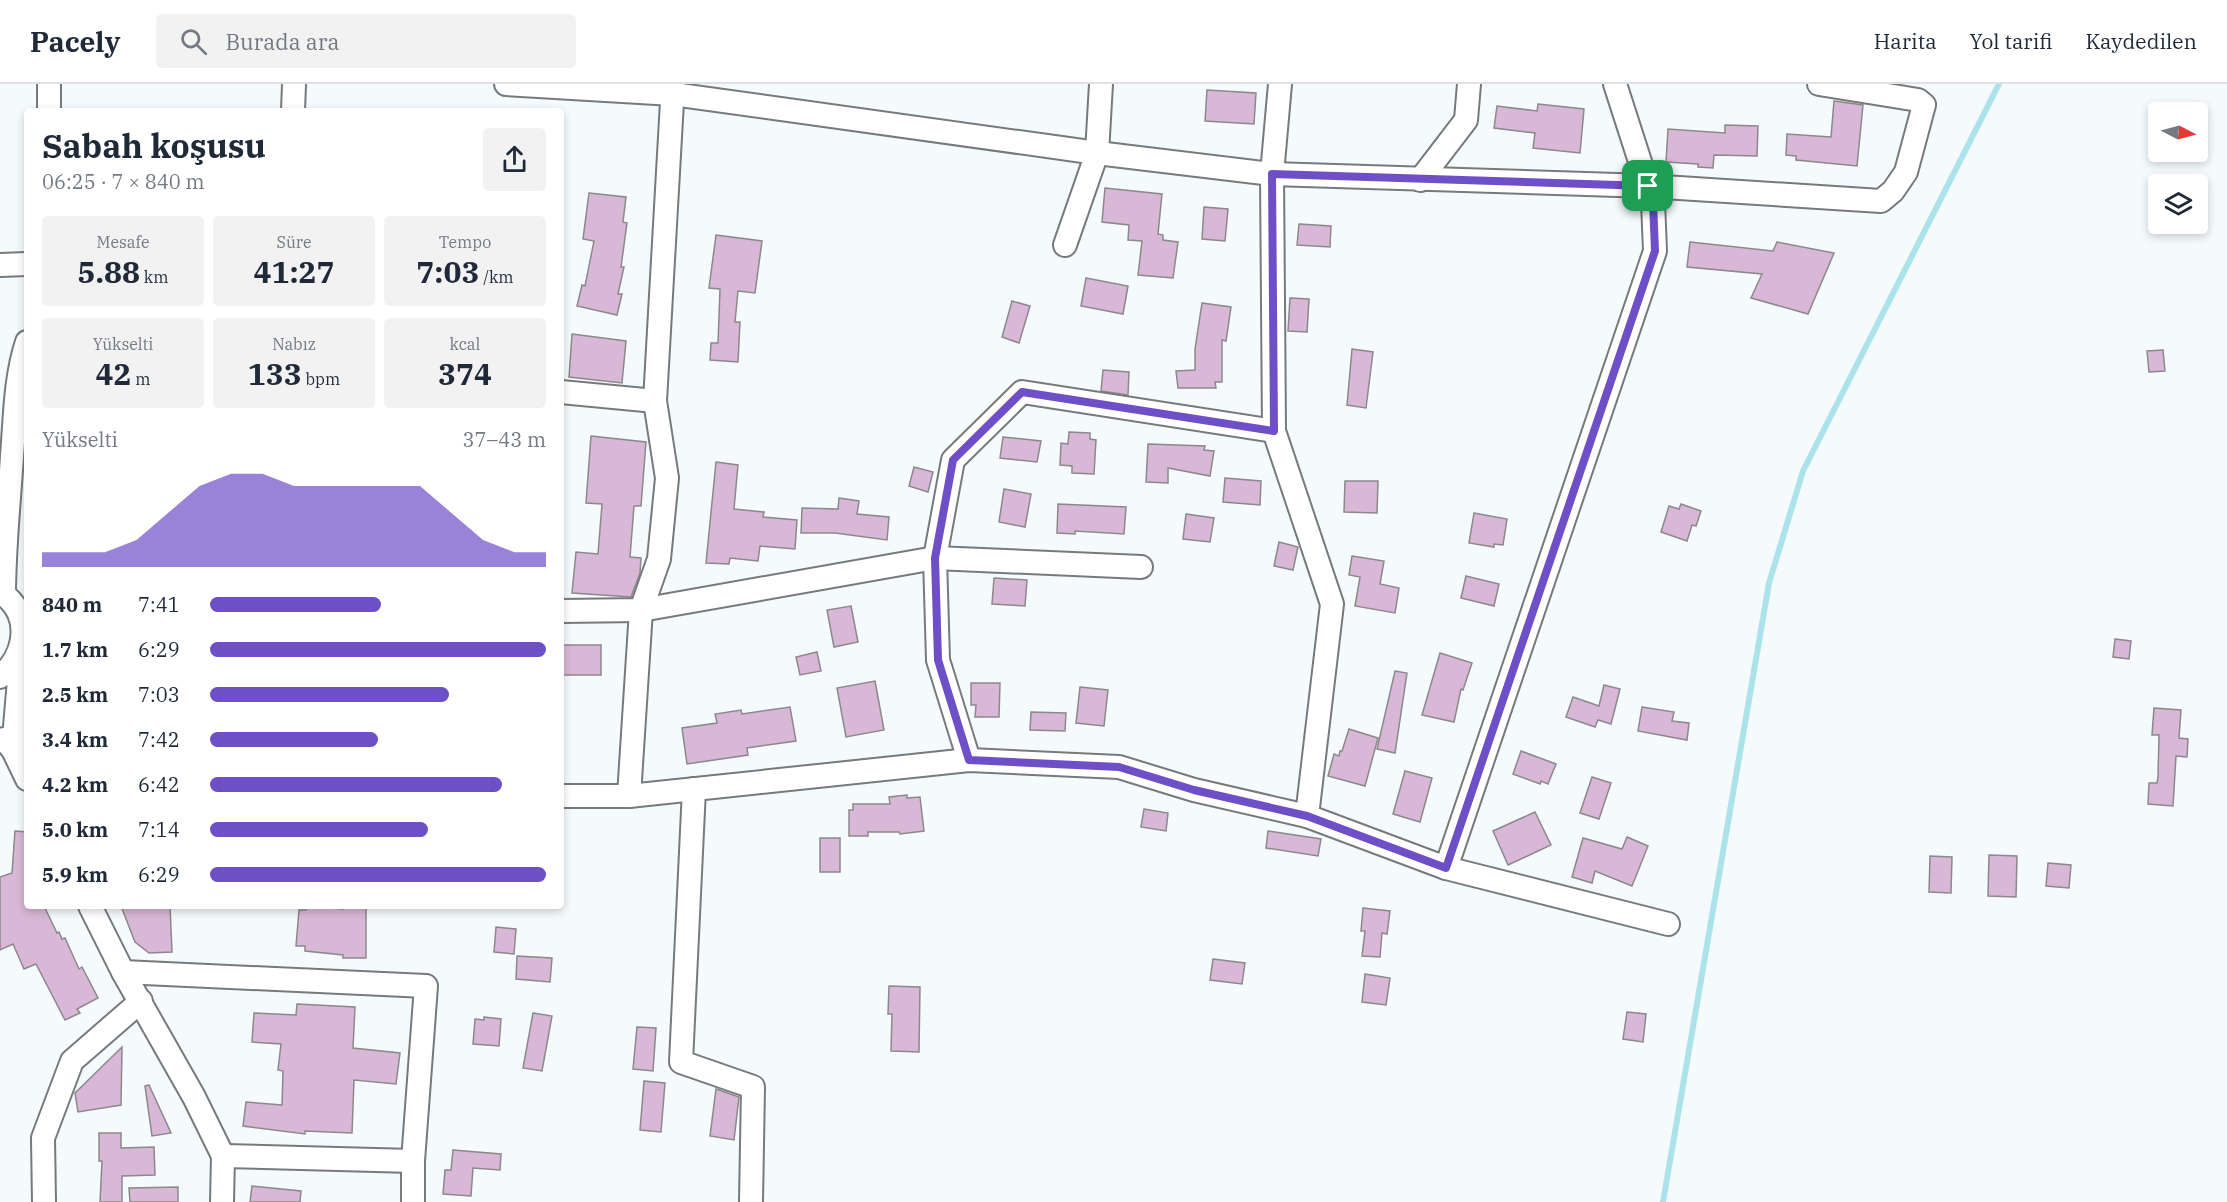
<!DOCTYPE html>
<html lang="tr">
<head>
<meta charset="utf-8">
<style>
  body { margin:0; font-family:"IBM Plex Serif",serif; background:#f2f2f3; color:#1f2937; height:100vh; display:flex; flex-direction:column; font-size:22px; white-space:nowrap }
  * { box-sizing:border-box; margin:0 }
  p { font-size:20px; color:#747a83 }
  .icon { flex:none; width:33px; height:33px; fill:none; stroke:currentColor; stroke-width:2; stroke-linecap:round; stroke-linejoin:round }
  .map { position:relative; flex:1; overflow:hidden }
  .panel { position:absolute; left:24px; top:24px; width:540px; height:801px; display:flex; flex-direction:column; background:#fff; border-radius:6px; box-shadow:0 3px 9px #0003 }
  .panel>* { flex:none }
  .needle { width:39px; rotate:96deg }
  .controls { position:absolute; left:2148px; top:18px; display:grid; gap:12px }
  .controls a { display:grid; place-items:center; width:60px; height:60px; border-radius:6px; background:#fff; box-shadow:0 3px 9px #0003; font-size:30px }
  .pin { position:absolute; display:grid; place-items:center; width:51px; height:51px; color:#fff; margin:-26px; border-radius:12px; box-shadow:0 3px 9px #0006 }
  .round { display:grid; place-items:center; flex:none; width:63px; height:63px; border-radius:6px; background:#f2f2f3 }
  .summary { display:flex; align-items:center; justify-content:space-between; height:102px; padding:0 18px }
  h1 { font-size:33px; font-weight:700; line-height:45px }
  .stats { display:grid; grid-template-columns:repeat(3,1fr); gap:9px; height:102px; padding:6px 18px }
  .stats div { display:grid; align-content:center; border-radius:6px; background:#f2f2f3; text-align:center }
  .stats b { font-size:30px; font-weight:700 }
  .stats small { font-size:16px; font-weight:400 }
  .stats p { font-size:16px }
  .chart { height:168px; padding:12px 18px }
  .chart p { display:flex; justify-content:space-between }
  .chart svg { width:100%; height:108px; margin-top:6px; fill:#6e4fc8; opacity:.7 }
  ul { padding:0 18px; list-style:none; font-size:20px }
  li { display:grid; grid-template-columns:96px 72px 1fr; align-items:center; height:45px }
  li i { height:15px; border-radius:8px; background:#6e4fc8 }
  header { display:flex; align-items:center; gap:36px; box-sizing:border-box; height:84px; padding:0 30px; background:#fff; border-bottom:2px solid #e0e1e3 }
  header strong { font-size:28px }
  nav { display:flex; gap:33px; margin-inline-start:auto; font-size:21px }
  .search { width:420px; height:54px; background:#f2f2f3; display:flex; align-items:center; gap:15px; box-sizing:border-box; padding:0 21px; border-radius:6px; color:#747a83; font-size:22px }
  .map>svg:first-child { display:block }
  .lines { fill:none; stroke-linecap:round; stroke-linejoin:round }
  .stream { stroke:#ace3eb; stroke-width:6 }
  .building { fill:#d9b7d6; stroke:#8c888b; stroke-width:1.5 }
  .minor-casing { stroke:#767a7d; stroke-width:26 }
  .minor { stroke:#fff; stroke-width:22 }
  .route-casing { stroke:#fff; stroke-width:12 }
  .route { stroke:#6e4fc8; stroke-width:8 }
</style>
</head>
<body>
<header>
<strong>Pacely</strong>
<div class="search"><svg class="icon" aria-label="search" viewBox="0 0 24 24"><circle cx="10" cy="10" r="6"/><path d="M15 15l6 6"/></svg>Burada ara</div>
<nav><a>Harita</a><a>Yol tarifi</a><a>Kaydedilen</a></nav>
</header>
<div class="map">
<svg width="2227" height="1118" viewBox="0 0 2227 1118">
  <rect width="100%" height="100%" fill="#f5fafd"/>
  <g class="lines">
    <polyline class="stream" points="1663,1118 1769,499 1803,387 1999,0"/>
  </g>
  <g class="building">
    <polygon points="1207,6 1256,9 1254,40 1205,37"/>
    <polygon points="1834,17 1863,21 1857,82 1796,76 1796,72 1786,71 1787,50 1831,53"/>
    <polygon points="1538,20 1584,25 1580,69 1533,64 1535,49 1494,44 1497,22 1537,27"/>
    <polygon points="1725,41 1758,42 1757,72 1714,71 1713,84 1698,83 1698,80 1666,78 1668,45 1725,49"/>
    <polygon points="1105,104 1162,110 1158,150 1163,151 1163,156 1178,158 1173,194 1138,191 1142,157 1128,156 1129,141 1102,138"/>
    <polygon points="589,109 626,113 623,138 627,139 621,183 624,183 618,210 622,210 617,231 577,222 582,201 585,202 594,157 583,155"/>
    <polygon points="1204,123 1228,125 1225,157 1202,155"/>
    <polygon points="1299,140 1331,142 1330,163 1297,161"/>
    <polygon points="716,151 762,157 755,209 738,207 735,238 740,238 738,278 710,276 711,259 718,259 720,205 709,204"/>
    <polygon points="1690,158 1773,167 1777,158 1834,169 1808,230 1751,214 1762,190 1687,183"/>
    <polygon points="1086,194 1128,202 1123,230 1081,222"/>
    <polygon points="1290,214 1309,215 1307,248 1288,247"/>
    <polygon points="1012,217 1030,222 1019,259 1002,253"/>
    <polygon points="1202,219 1231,223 1226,257 1222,256 1222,298 1215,298 1216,304 1178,304 1176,287 1195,286 1195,265"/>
    <polygon points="572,250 626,257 622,299 569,293"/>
    <polygon points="1352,265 1373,268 1366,324 1347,321"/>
    <polygon points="2163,266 2165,287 2149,288 2147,267"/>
    <polygon points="1103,286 1129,288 1128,311 1101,307"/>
    <polygon points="1069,348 1090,349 1090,355 1096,356 1094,390 1072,389 1072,382 1060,381 1061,359 1068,360"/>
    <polygon points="591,352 646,358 641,422 634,422 630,473 641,474 640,489 631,513 572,509 576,468 598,470 602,420 586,419"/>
    <polygon points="1003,353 1041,357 1037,378 1000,374"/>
    <polygon points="1148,360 1205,362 1204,366 1214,367 1210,392 1168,384 1168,399 1146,398"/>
    <polygon points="716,378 738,381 734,425 764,428 763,433 797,436 795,465 760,462 758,477 730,474 729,480 706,479"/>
    <polygon points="914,383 933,388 928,408 909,402"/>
    <polygon points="1225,394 1261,397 1260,421 1223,418"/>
    <polygon points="1345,397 1378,397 1377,429 1344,428"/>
    <polygon points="1004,405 1031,410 1025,443 999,438"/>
    <polygon points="839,414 859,417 857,430 889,433 887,456 835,449 801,449 802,424 838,425"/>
    <polygon points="1058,420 1126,423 1124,450 1075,447 1075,450 1057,449"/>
    <polygon points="1681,420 1701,427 1696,442 1692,441 1687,457 1661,448 1669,422 1679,425"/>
    <polygon points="1474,429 1507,435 1503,461 1494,460 1494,463 1469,459"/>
    <polygon points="1186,430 1214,434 1210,458 1183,455"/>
    <polygon points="1279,458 1298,463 1293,486 1274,482"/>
    <polygon points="1352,472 1384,477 1380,500 1399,504 1395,529 1355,522 1360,493 1349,491"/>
    <polygon points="1466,492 1499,500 1494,522 1461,514"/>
    <polygon points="994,494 1027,496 1025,522 992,520"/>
    <polygon points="851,522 858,558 834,563 827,526"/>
    <polygon points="2115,555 2131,557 2129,575 2113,573"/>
    <rect x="561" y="561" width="40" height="30"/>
    <polygon points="817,568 821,587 800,591 796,573"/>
    <polygon points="1440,569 1472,579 1463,606 1461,605 1454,638 1422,631"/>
    <polygon points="1395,587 1407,589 1395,669 1377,665"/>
    <polygon points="875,597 884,646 846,653 837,604"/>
    <polygon points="971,599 1000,599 999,633 975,633 976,621 971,621"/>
    <polygon points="1604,601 1620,605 1611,640 1598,636 1595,643 1566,633 1573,613 1599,622"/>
    <polygon points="1080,603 1108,606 1104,642 1076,639"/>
    <polygon points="790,623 796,657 747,664 748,671 687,680 682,644 717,639 715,630 741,626 742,630"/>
    <polygon points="1642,623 1674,628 1672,637 1689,639 1687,656 1638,647"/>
    <polygon points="2154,624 2181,626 2179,654 2188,655 2187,673 2176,672 2173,722 2148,720 2149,699 2157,699 2158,693 2159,651 2152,651"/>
    <polygon points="1031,628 1066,629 1065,647 1030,646"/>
    <polygon points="1349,645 1378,654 1365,702 1328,692 1334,670 1339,672 1340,667 1342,667"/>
    <polygon points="1521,667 1556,680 1548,700 1541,697 1540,700 1513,690"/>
    <polygon points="1405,687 1432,694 1420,738 1393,730"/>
    <polygon points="1592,693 1611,699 1599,735 1580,729"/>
    <polygon points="907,711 907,714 920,713 924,747 900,750 899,748 868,748 868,752 849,752 849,726 853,726 853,720 890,720 889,713"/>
    <polygon points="1144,725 1168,729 1166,747 1141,743"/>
    <polygon points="1535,728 1551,761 1508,781 1493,747"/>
    <polygon points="15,747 27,748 27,822 44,822 57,849 59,848 62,855 65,854 79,885 82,883 98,914 77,925 80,929 65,936 36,880 24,885 13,860 0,866 0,793 12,789"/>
    <polygon points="1268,747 1321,755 1318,772 1266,764"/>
    <polygon points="1627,753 1648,762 1632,802 1595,787 1592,799 1572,793 1583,754 1622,765"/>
    <rect x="820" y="754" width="20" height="34"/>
    <polygon points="1989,771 2017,772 2016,813 1988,812"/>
    <polygon points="1930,772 1952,773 1951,809 1929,808"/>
    <polygon points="2048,779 2071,781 2069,804 2046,802"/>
    <polygon points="121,822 170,822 172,868 149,869 135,858"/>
    <polygon points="307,822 343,825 343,822 366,822 366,874 343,874 343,871 305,867 305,862 296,862 299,826 306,826"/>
    <polygon points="1363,824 1390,827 1387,850 1382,849 1380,873 1362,872 1365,847 1361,847"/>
    <polygon points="496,843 516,845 514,870 494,868"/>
    <polygon points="517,872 552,874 550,898 516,895"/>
    <polygon points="1213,875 1245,879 1242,900 1210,896"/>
    <polygon points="1365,890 1390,894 1386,921 1362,918"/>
    <polygon points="889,902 920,903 919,968 891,967 892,930 888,930"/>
    <polygon points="297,920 355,923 353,964 400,969 396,1000 354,996 352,1049 305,1047 305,1050 243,1042 246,1018 282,1021 283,987 278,986 281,960 252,958 254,929 296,931"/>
    <polygon points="1627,928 1646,930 1643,958 1623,955"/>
    <polygon points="533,929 552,932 542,987 523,984"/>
    <polygon points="484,933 501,935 499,962 473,960 475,935 484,936"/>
    <polygon points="637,943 656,944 653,987 633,985"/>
    <polygon points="122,963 121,1021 78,1028 75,1009"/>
    <polygon points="644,997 665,999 661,1048 640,1046"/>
    <polygon points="149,1001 171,1049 152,1052 145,1002"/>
    <polygon points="716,1005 739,1013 734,1056 710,1052"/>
    <polygon points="99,1049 121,1049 121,1064 154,1063 155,1091 122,1092 122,1118 100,1118 102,1077 99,1077"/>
    <polygon points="453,1066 501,1070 500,1086 473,1084 471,1112 443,1110 445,1086 451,1086"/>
    <polygon points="252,1102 301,1107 300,1118 250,1118"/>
    <polygon points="178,1103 178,1118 130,1118 129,1104"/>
  </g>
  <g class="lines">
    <defs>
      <g id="minor">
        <polyline points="506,0 673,10 1097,69 1272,90 1648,102 1881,117 1893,107 1906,88 1924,21 1918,16 1819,0"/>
        <polyline points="1280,0 1272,90 1274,347 1332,520 1307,732"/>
        <polyline points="49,27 49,0"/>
        <polyline points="293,27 294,0"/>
        <polyline points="1420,96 1466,36 1469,0"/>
        <polyline points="1065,161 1097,69 1101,0"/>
        <polyline points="0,181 27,180"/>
        <polyline points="561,308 655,317"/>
        <path d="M0 508C33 529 27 570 0 593"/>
        <path d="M4 511C4 465 9 419 12 372 15 334 15 294 27 258"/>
        <polyline points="561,527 641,526 935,474 1141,483"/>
        <polyline points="4,655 13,666 27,695"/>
        <polyline points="13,666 22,561"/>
        <polyline points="969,676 938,576 935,474 953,376 1022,308 1274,347"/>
        <polyline points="694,705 681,978 753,1003 751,1118"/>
        <polyline points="561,712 629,712 969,676 1119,683 1194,706 1307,732 1446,784 1668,840"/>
        <polyline points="629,712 641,526 659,475 667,394 655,317 673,0"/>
        <polyline points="1446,784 1655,167 1653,118 1615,0"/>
        <polyline points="90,822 123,888 194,1013 223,1072 222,1118"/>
        <polyline points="123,888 426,902 413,1077 413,1118"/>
        <polyline points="223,1072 413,1077"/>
        <polyline points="44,1118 43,1054 72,977 141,917"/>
      </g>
    </defs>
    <use href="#minor" class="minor-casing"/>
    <use href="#minor" class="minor"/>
  </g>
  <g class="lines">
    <defs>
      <polygon id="route" points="1272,90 1648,102 1653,118 1655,167 1446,784 1307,732 1194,706 1119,683 969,676 938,576 935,474 953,376 1022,308 1274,347"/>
    </defs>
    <use href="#route" class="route-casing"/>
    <use href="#route" class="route"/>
  </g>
</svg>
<div class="controls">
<a><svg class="needle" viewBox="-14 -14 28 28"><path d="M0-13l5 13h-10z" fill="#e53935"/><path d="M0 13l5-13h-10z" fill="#747a83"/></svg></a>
<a><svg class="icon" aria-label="layers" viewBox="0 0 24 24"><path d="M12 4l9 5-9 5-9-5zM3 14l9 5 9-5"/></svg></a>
</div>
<div class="pin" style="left:1648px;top:102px;background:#1e9e55"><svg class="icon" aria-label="arrive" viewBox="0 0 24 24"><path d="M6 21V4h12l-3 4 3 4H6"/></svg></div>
<section class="panel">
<div class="summary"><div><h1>Sabah koşusu</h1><p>06:25 · 7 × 840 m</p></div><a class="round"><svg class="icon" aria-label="share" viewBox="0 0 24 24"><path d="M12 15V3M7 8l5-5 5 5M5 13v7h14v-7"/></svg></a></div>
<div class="stats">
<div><p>Mesafe</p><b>5.88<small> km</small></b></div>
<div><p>Süre</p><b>41:27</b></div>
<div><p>Tempo</p><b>7:03<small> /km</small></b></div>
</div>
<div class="stats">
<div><p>Yükselti</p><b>42<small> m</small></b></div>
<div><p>Nabız</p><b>133<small> bpm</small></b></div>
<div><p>kcal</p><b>374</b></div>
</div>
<div class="chart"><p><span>Yükselti</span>37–43 m</p>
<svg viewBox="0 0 160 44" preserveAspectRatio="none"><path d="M0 44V38L10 38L20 38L30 33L40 22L50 11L60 6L70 6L80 11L90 11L100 11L110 11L120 11L130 22L140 33L150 38L160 38V44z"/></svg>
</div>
<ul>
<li><b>840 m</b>7:41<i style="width:51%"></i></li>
<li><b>1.7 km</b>6:29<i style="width:100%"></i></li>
<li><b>2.5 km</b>7:03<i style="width:71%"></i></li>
<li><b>3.4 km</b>7:42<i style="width:50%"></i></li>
<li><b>4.2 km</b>6:42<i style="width:87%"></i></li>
<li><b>5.0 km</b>7:14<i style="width:65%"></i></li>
<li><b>5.9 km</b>6:29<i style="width:100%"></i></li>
</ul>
</section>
</div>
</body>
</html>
